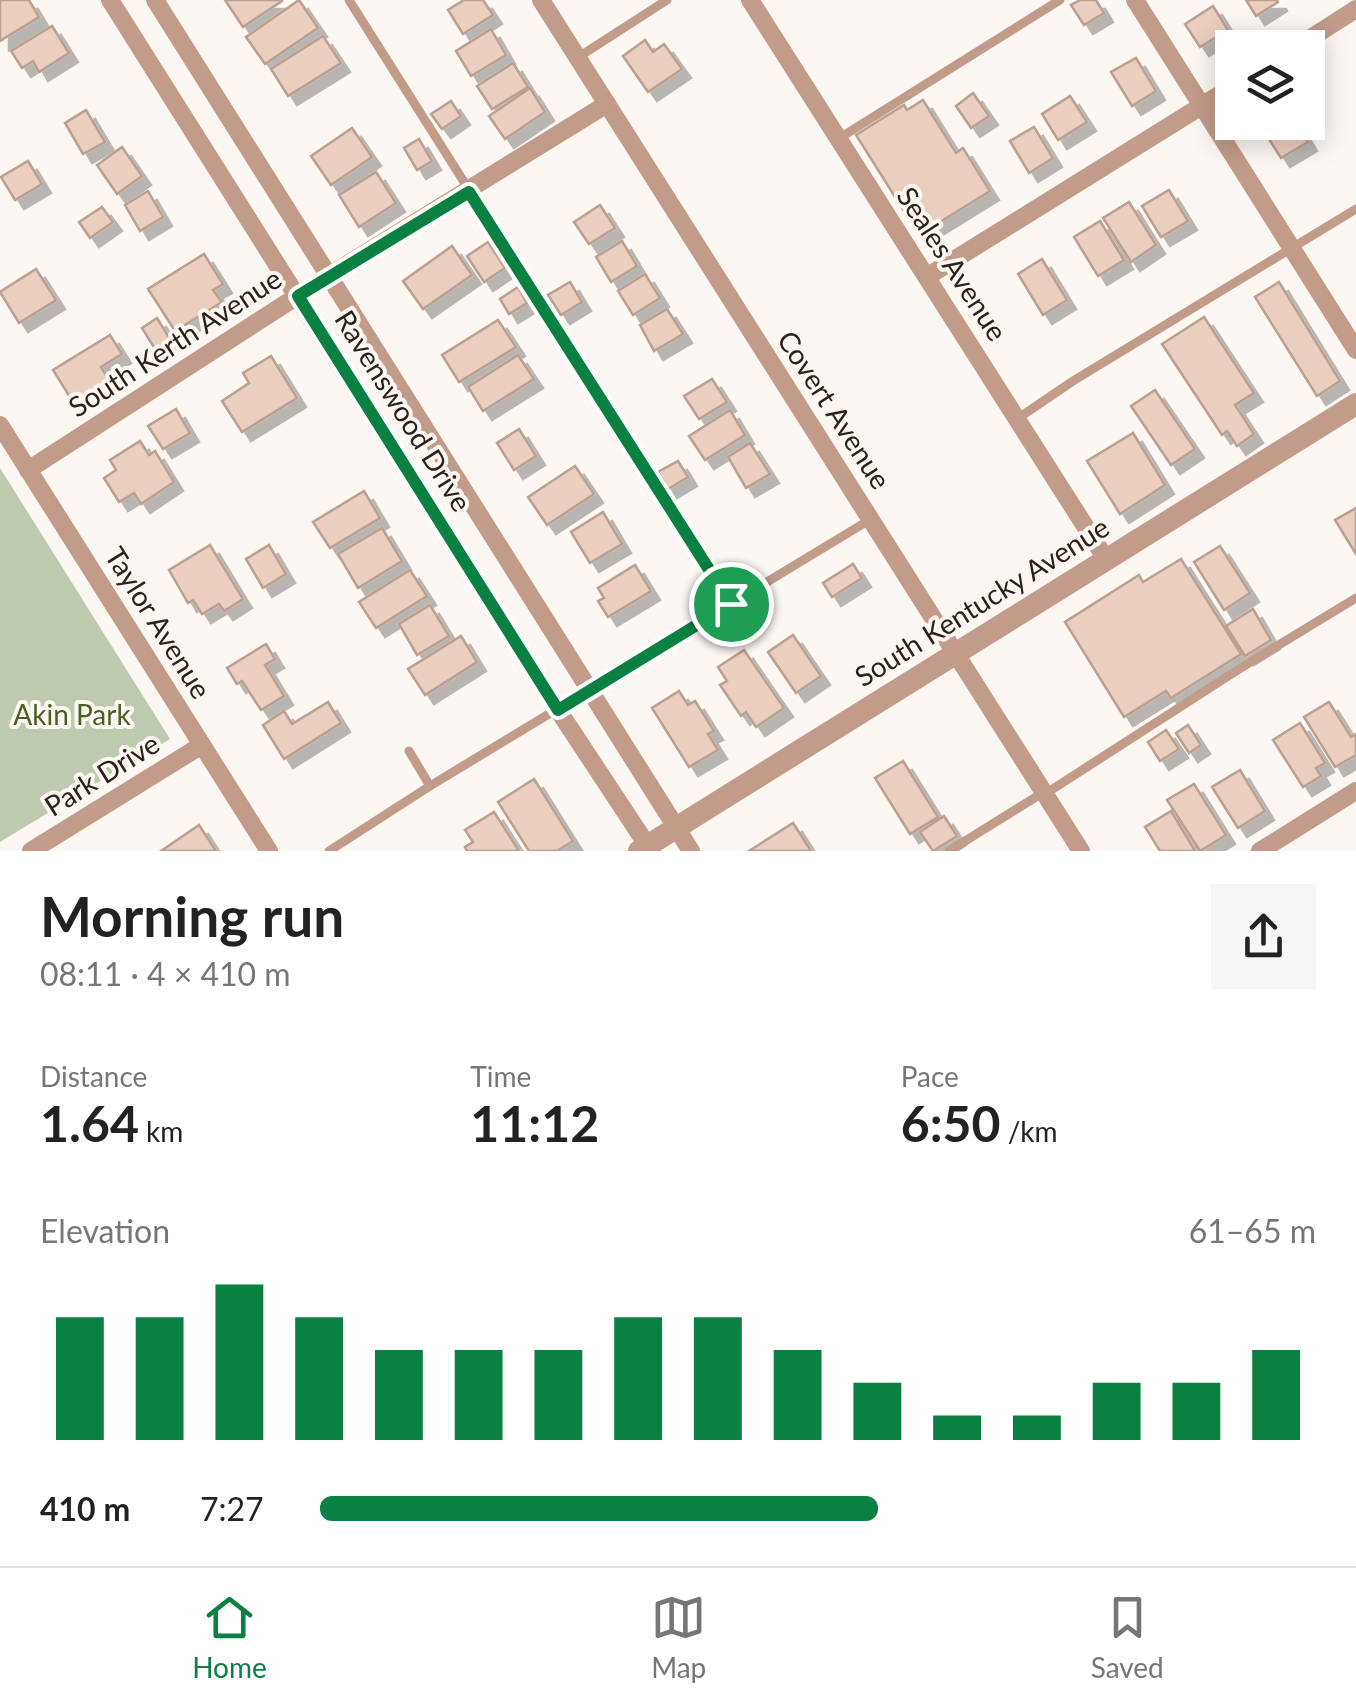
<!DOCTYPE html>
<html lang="en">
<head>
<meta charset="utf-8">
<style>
  body { margin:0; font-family:Lato,sans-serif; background:#f6f6f6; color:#222; height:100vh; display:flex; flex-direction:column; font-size:38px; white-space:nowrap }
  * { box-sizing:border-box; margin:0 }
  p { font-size:32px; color:#767676 }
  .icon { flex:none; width:55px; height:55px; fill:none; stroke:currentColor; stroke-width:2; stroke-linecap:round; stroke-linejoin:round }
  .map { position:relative; height:851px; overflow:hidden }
  .side { display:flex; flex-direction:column; background:#fff; flex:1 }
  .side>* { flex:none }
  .buttons { position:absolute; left:1215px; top:30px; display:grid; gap:20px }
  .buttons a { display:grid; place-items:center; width:110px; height:110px; border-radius:0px; background:#fff; box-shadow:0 5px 25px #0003; font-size:50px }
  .pin { position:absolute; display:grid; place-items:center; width:85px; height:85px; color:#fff; margin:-42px; border:5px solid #fff; border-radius:50%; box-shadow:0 2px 10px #0007 }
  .round { display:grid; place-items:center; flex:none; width:105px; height:105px; border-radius:0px; background:#f6f6f6 }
  .headline { display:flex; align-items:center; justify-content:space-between; height:170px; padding:0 40px }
  h1 { font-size:55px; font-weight:700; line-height:75px }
  .metrics { display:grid; grid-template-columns:repeat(3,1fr); gap:15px; height:170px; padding:10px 40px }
  .metrics div { display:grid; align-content:center }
  .metrics b { font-size:50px; font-weight:700 }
  .metrics small { font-size:28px; font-weight:400 }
  .metrics p { font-size:28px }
  .chart { height:280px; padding:20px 40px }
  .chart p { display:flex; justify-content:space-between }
  .chart svg { width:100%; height:180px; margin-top:10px; stroke:#0b8043; stroke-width:6 }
  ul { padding:0 40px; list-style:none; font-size:32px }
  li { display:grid; grid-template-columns:160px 120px 1fr; align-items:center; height:75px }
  li i { height:25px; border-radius:12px; background:#0b8043 }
  .menu { display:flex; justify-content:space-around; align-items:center; height:140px; border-top:2px solid #e0e0e0; background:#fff; font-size:28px; color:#767676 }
  .menu a { display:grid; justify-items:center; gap:5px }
  .menu .selected { color:#0b8043 }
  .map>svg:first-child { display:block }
  .green { fill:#becaaf }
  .building { fill:#eacfc0; stroke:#b9a091; stroke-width:2.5; filter:url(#shadow) }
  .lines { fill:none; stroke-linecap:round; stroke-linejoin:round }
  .service { stroke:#c29b89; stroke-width:9 }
  .minor { stroke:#c29b89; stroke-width:18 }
  .tertiary { stroke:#c29b89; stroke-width:22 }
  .route-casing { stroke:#fff; stroke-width:20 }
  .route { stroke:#0b8043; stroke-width:12 }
  .labels { text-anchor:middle; stroke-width:8; stroke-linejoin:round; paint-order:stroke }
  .street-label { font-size:28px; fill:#2a211b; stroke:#fcf7f3 }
  .park-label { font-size:28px; fill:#496025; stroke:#fcf7f3 }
</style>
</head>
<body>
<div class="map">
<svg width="1356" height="851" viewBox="0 0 1356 851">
  <defs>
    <filter id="shadow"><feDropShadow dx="9" dy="9" stdDeviation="0" flood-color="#0004"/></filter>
  </defs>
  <rect width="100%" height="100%" fill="#fcf7f3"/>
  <polygon class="green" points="0,468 170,739 0,842"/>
  <g class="building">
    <polygon points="0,0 29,0 39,17 0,41"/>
    <polygon points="225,0 281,0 282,1 243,27"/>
    <polygon points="299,0 318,28 265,64 246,37"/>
    <polygon points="464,0 483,0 493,15 463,34 448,10"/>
    <polygon points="1080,0 1096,0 1104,13 1084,25 1071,5"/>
    <polygon points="1246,0 1277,0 1278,2 1256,16"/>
    <polygon points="1213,6 1228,30 1200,47 1185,24"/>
    <polygon points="52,26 69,53 39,72 33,61 22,68 11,51"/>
    <polygon points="491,29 506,55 471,76 456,51"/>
    <polygon points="323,36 341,63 288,96 271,69"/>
    <polygon points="645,40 653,52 664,44 682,69 648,92 623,56"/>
    <polygon points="1136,58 1156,91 1132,106 1111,72"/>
    <polygon points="513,63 528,87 492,109 477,86"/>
    <polygon points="530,88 545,112 505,139 489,116"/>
    <polygon points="973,93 989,116 971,128 956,106"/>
    <polygon points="1070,96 1087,122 1058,140 1042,114"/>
    <polygon points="923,100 956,153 963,148 990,191 919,235 856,135 904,105 907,110"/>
    <polygon points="451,101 461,116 442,129 431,114"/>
    <polygon points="86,110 105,142 83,154 65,123"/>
    <polygon points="1272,122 1296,122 1308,142 1281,158 1262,128"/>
    <polygon points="1034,127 1053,158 1029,173 1010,141"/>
    <polygon points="352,128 372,157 331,185 311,156"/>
    <polygon points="419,139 432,161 417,170 404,148"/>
    <polygon points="122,147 142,176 117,194 97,165"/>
    <polygon points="28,161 42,184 15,200 1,177"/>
    <polygon points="376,172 396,203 359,227 339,195"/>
    <polygon points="1169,190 1188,221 1161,237 1142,206"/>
    <polygon points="148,191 163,217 140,231 125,205"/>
    <polygon points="1129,202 1156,245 1131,262 1103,218"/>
    <polygon points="600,205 615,228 589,244 574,222"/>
    <polygon points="102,207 113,222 90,238 79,222"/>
    <polygon points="1100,221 1124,260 1098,276 1074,237"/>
    <polygon points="622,241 637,266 611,282 596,257"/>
    <polygon points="488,242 505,268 484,282 467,256"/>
    <polygon points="452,246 472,275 423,309 403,281"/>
    <polygon points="204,254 223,284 213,290 222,302 175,331 148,289"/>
    <polygon points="1042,259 1067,300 1043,315 1018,274"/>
    <polygon points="36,269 56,300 19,323 0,292"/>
    <polygon points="645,274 660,298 633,315 618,291"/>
    <polygon points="570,282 582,302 561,315 548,295"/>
    <polygon points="1279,282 1340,381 1317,396 1255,297"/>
    <polygon points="518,287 527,303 509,314 500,299"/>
    <polygon points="667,309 683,334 654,351 640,325"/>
    <polygon points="1204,317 1254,393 1235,405 1254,434 1237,446 1227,431 1222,435 1162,344"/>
    <polygon points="157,318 170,339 155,349 142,328"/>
    <polygon points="498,320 516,347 459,382 442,355"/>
    <polygon points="110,335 122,354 101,367 109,380 73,402 53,370"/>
    <polygon points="518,355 534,379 483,411 468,387"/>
    <polygon points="271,356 297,398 242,432 222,401 249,383 243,373"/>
    <polygon points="712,379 727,402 699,419 684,396"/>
    <polygon points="1155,390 1195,449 1171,465 1131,406"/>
    <polygon points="176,409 190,433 163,449 148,426"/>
    <polygon points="730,410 745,435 705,460 689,436"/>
    <polygon points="519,429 536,456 514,470 497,443"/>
    <polygon points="1133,433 1165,485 1120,514 1087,461"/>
    <polygon points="140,441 149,455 155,451 174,482 141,504 134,493 119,502 104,478 116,470 110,460"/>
    <polygon points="750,443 770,474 746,488 728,457"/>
    <polygon points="678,461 688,477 668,489 658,472"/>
    <polygon points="575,466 594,494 547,525 528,497"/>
    <polygon points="364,491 380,518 330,548 313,522"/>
    <polygon points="1356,508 1356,554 1335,520"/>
    <polygon points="603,512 622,544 590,563 571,532"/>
    <polygon points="382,528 402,561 358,588 338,554"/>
    <polygon points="210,545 243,599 224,611 219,604 202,614 193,600 188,603 169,570"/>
    <polygon points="269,545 286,574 263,588 246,559"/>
    <polygon points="1220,546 1250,593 1224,610 1194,562"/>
    <polygon points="1181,559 1241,654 1171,698 1166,691 1124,717 1065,622 1139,575 1143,582"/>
    <polygon points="853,564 862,578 832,597 823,583"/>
    <polygon points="635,565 651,591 608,617 598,601 604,598 598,588"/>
    <polygon points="410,570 427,596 376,628 359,602"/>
    <polygon points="430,605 449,636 417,655 399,624"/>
    <polygon points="1253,609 1271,640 1245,656 1226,626"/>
    <polygon points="793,635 821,676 796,693 768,652"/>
    <polygon points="461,636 477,662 425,695 408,669"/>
    <polygon points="266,644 275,659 265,665 284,696 261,710 242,681 237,684 227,668"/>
    <polygon points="744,650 784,708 756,727 746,712 741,716 720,685 727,681 718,667"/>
    <polygon points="679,691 688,705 695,701 714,731 708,734 718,750 689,767 652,708"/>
    <polygon points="328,702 341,723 284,759 263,725 284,711 292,724"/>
    <polygon points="1329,702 1351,737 1356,734 1356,755 1335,767 1304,717"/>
    <polygon points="1300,723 1325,763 1316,768 1321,776 1303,787 1273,740"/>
    <polygon points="1188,725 1201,745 1189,753 1176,733"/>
    <polygon points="1166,730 1179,749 1160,761 1148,742"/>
    <polygon points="903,761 938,817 910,834 875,778"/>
    <polygon points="1240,770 1265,811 1238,828 1212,787"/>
    <polygon points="534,779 573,841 557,851 529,851 498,802"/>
    <polygon points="1194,784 1226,835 1200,851 1167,800"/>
    <polygon points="1171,811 1195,851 1160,851 1145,827"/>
    <polygon points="494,812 519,851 467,851 465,847 473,842 465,830"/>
    <polygon points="944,816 957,836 933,851 920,832"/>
    <polygon points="793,823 811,851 749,851"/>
    <polygon points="199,825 216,851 161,851"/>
  </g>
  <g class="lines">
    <g class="service">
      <polyline points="349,0 731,604"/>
      <polyline points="577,58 667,0"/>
      <polyline points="838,139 1060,0"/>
      <polyline points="1017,419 1073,381 1356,209"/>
      <polyline points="409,751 430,786"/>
      <polyline points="1045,794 1236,671 1356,598"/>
      <polyline points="329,851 430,786 871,519"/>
      <polyline points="949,851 1044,792"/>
    </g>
    <g class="minor">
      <polyline points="110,0 558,710 651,851"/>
      <polyline points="155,0 691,851"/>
      <polyline points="541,0 1081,851"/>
      <polyline points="750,0 1106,559"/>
      <polyline points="1135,0 1356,350"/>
      <polyline points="1295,48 1356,9"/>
      <polyline points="928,276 1232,87"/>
      <polyline points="0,425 269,851"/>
      <polyline points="28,470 330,275 607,104"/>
      <polyline points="31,851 202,745"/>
      <polyline points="1260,851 1356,791"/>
    </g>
    <polyline class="tertiary" points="639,851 1356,404"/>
  </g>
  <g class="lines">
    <defs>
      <polygon id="route" points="469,192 731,604 558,710 298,296"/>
    </defs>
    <use href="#route" class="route-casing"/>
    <use href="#route" class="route"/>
  </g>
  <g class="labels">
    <g class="street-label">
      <text transform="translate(952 264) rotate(57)" y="10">Seales Avenue</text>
      <text transform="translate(175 343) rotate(-33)" y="10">South Kerth Avenue</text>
      <text transform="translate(834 410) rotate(57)" y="10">Covert Avenue</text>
      <text transform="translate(403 411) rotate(58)" y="10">Ravenswood Drive</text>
      <text transform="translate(982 602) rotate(-32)" y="10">South Kentucky Avenue</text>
      <text transform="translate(158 623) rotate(58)" y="10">Taylor Avenue</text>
      <text transform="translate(102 775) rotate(-32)" y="10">Park Drive</text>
    </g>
    <g class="park-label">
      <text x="72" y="725">Akin Park</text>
    </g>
  </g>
</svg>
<div class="buttons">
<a><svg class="icon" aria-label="layers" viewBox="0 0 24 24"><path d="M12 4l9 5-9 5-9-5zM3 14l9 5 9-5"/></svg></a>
</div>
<div class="pin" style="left:731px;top:604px;background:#1e9e55"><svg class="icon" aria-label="arrive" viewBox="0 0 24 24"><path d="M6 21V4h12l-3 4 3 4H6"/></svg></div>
</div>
<section class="side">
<div class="headline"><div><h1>Morning run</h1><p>08:11 · 4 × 410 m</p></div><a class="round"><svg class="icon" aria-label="share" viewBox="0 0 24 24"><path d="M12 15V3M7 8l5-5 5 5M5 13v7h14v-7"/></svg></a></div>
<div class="metrics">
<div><p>Distance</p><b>1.64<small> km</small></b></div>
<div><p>Time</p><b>11:12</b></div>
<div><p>Pace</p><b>6:50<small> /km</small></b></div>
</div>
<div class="chart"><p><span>Elevation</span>61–65 m</p>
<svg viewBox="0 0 160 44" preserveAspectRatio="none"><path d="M5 44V14M15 44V14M25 44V6M35 44V14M45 44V22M55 44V22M65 44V22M75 44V14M85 44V14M95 44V22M105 44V30M115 44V38M125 44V38M135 44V30M145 44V30M155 44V22"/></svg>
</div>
<ul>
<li><b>410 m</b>7:27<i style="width:56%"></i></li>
</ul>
</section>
<nav class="menu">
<a class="selected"><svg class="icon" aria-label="home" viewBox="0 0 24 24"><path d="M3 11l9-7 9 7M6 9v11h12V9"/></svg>Home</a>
<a><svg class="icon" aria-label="map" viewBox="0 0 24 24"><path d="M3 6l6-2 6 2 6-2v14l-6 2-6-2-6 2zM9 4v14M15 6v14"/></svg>Map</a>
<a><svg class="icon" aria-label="saved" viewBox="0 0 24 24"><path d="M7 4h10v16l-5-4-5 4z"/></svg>Saved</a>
</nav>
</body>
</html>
